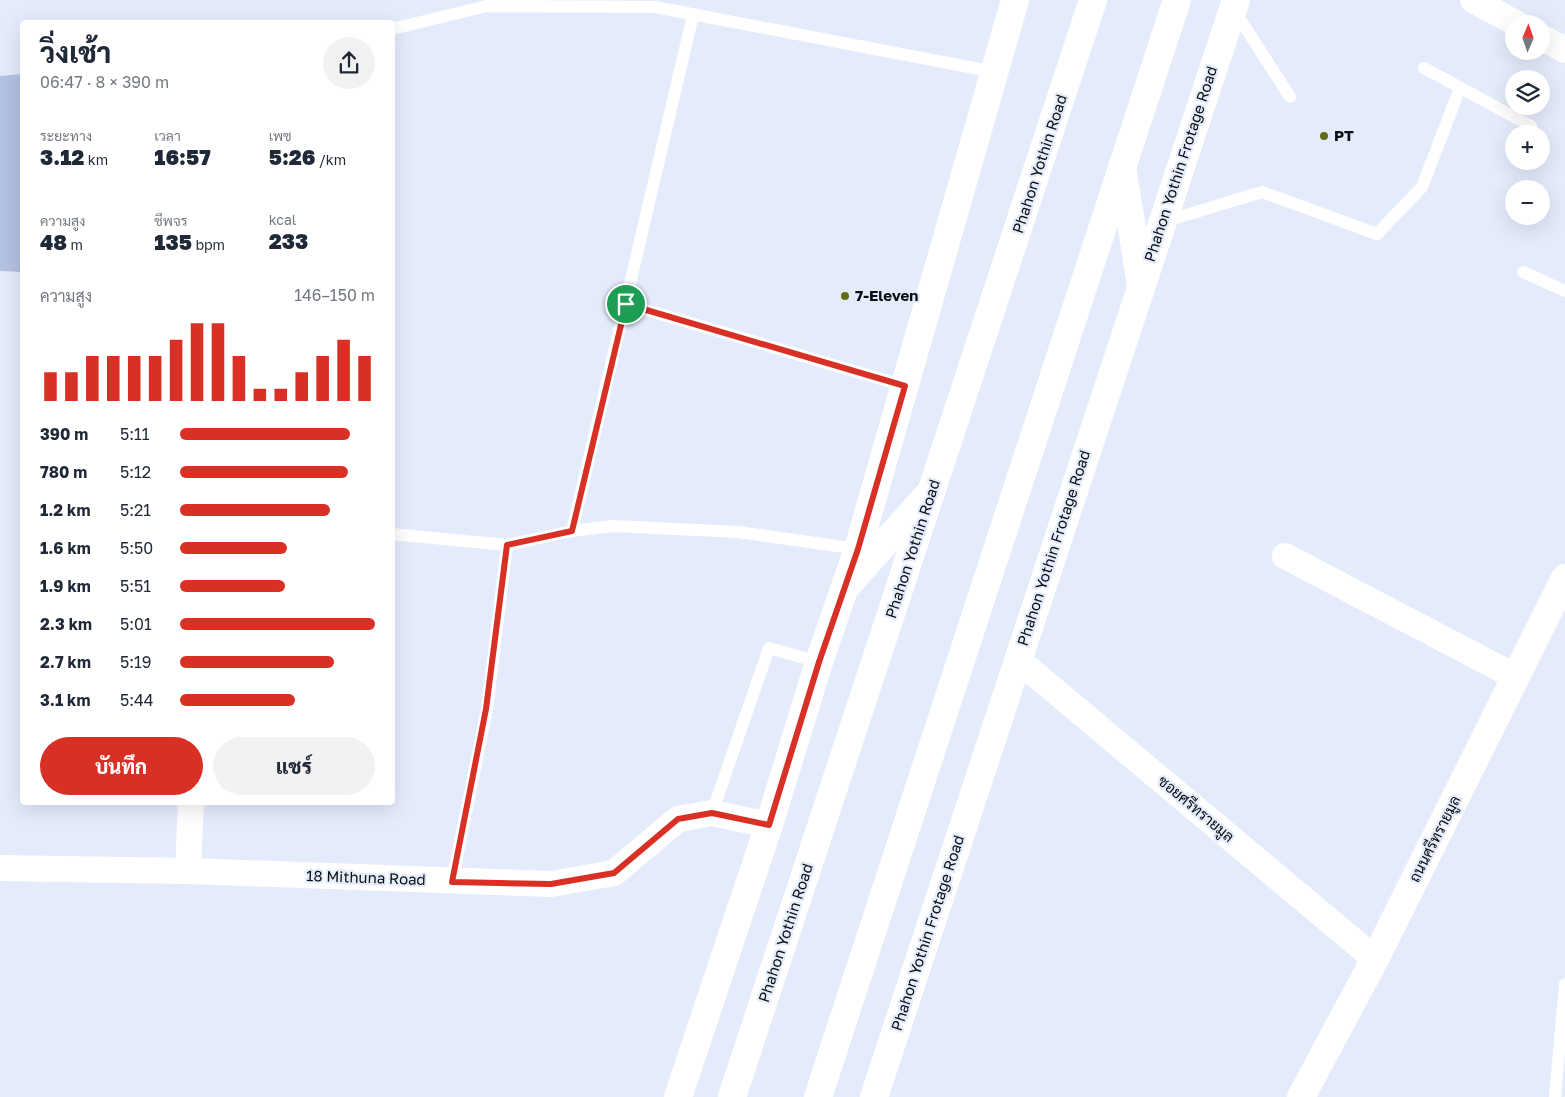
<!DOCTYPE html>
<html lang="th">
<head>
<meta charset="utf-8">
<style>
  body { margin:0; font-family:"Golos Text",Sarabun,sans-serif; background:#f2f2f3; color:#1f2937; height:100vh; display:flex; flex-direction:column; font-size:19px; white-space:nowrap }
  * { box-sizing:border-box; margin:0 }
  p { font-size:16px; color:#747a83 }
  .icon { flex:none; width:28px; height:28px; fill:none; stroke:currentColor; stroke-width:2; stroke-linecap:round; stroke-linejoin:round }
  .map { position:relative; flex:1; overflow:hidden }
  .details { position:absolute; left:20px; top:20px; width:375px; height:785px; display:flex; flex-direction:column; background:#fff; border-radius:5px; box-shadow:0 5px 20px #0002 }
  .details>* { flex:none }
  .needle { width:32px; rotate:2deg }
  .controls { position:absolute; left:1505px; top:15px; display:grid; gap:10px }
  .controls a { display:grid; place-items:center; width:45px; height:45px; border-radius:50%; background:#fff; box-shadow:0 5px 20px #0002; font-size:25px }
  .pin { position:absolute; display:grid; place-items:center; width:42px; height:42px; color:#fff; margin:-21px; border:2px solid #fff; border-radius:50%; box-shadow:0 1px 5px #0007 }
  .round { display:grid; place-items:center; flex:none; width:52px; height:52px; border-radius:26px; background:#f2f2f3 }
  .head { display:flex; align-items:center; justify-content:space-between; height:85px; padding:0 20px }
  h1 { font-size:28px; font-weight:800; line-height:38px }
  .metrics { display:grid; grid-template-columns:repeat(3,1fr); gap:8px; height:85px; padding:5px 20px }
  .metrics div { display:grid; align-content:center }
  .metrics b { font-size:21px; font-weight:800 }
  .metrics small { font-size:14px; font-weight:400 }
  .metrics p { font-size:14px }
  .chart { height:140px; padding:10px 20px }
  .chart p { display:flex; justify-content:space-between }
  .chart svg { width:100%; height:90px; margin-top:5px; stroke:#d93025; stroke-width:6 }
  .action { display:flex; gap:10px; margin-top:auto; padding:10px 20px }
  .action a { flex:1; height:58px; border-radius:30px; background:#d93025; color:#fff; font-size:20px; font-weight:800; line-height:58px; text-align:center }
  .action a+a { background:#f2f2f3; color:#1f2937 }
  ul { padding:0 20px; list-style:none; font-size:16px }
  li { display:grid; grid-template-columns:80px 60px 1fr; align-items:center; height:38px }
  li i { height:12px; border-radius:6px; background:#d93025 }
  .map>svg:first-child { display:block }
  .green { fill:#b3c1e2 }
  .lines { fill:none; stroke-linecap:round; stroke-linejoin:round }
  .service { stroke:#fff; stroke-width:12 }
  .minor { stroke:#fff; stroke-width:26 }
  .tertiary { stroke:#fff; stroke-width:28 }
  .secondary { stroke:#fff; stroke-width:28 }
  .primary { stroke:#fff; stroke-width:28 }
  .route-casing { stroke:#fff; stroke-width:10 }
  .route { stroke:#d93025; stroke-width:6 }
  .poi-dot { fill:#616d16; stroke:#e4ecfc; stroke-width:2 }
  .labels { text-anchor:middle; stroke-width:4.5; stroke-linejoin:round; paint-order:stroke }
  .poi-label { font-size:15px; font-weight:bold; fill:#0c0e14; stroke:#e4ecfc; text-anchor:start }
  .street-label { font-size:15px; fill:#0c0e14; stroke:#e4ecfc }
</style>
</head>
<body>
<div class="map">
<svg width="1565" height="1097" viewBox="0 0 1565 1097">
  <rect width="100%" height="100%" fill="#e4ecfc"/>
  <polygon class="green" points="22,74 22,272 0,271 0,76"/>
  <g class="lines">
    <g class="service">
      <polyline points="1234,10 1290,97"/>
      <polyline points="392,29 487,6 655,7 995,72"/>
      <polyline points="1424,68 1531,126"/>
      <polyline points="1163,222 1262,192 1377,234 1422,187 1460,88"/>
      <polyline points="1523,272 1565,291"/>
      <polyline points="626,304 905,386"/>
      <polyline points="572,531 693,15"/>
      <polyline points="392,534 507,545 572,531 613,526 738,532 858,549"/>
      <polyline points="712,813 769,648 819,662"/>
      <polyline points="452,882 487,709 507,545"/>
      <polyline points="1555,1097 1565,984"/>
    </g>
    <g class="minor">
      <polyline points="1473,0 1517,24"/>
      <polyline points="1541,37 1565,50"/>
      <polyline points="1285,556 1516,677"/>
      <polyline points="1018,660 1375,959"/>
      <polyline points="0,868 188,871 551,884 614,873 678,819 712,813 769,825"/>
      <polyline points="188,871 191,802"/>
    </g>
    <polyline class="tertiary" points="1301,1097 1375,959 1565,578"/>
    <g class="secondary">
      <polyline points="678,1097 769,825 819,662 858,549 1015,0"/>
      <polyline points="874,1097 1236,0"/>
    </g>
    <g class="primary">
      <polyline points="1122,167 1141,285"/>
      <polyline points="845,588 925,498"/>
      <polyline points="732,1097 1093,0"/>
      <polyline points="818,1097 1177,0"/>
    </g>
  </g>
  <g class="lines">
    <defs>
      <polygon id="route" points="626,304 905,386 858,549 819,662 769,825 712,813 678,819 614,873 551,884 452,882 486,709 507,545 572,531"/>
    </defs>
    <use href="#route" class="route-casing"/>
    <use href="#route" class="route"/>
  </g>
  <g class="poi-dot">
    <circle cx="1324" cy="136" r="5"/>
    <circle cx="845" cy="296" r="5"/>
  </g>
  <g class="labels">
    <g class="poi-label">
      <text x="1334" y="141">PT</text>
      <text x="855" y="301">7-Eleven</text>
    </g>
    <g class="street-label">
      <text transform="translate(1040 164) rotate(-72)" y="5">Phahon Yothin Road</text>
      <text transform="translate(1181 164) rotate(-72)" y="5">Phahon Yothin Frotage Road</text>
      <text transform="translate(1054 548) rotate(-72)" y="5">Phahon Yothin Frotage Road</text>
      <text transform="translate(913 549) rotate(-72)" y="5">Phahon Yothin Road</text>
      <text transform="translate(1196 809) rotate(40)" y="5">ซอยศรีทรายมูล</text>
      <text transform="translate(1435 839) rotate(-63)" y="5">ถนนศรีทรายมูล</text>
      <text transform="translate(366 878) rotate(2)" y="5">18 Mithuna Road</text>
      <text transform="translate(786 933) rotate(-72)" y="5">Phahon Yothin Road</text>
      <text transform="translate(928 933) rotate(-72)" y="5">Phahon Yothin Frotage Road</text>
    </g>
  </g>
</svg>
<div class="controls">
<a><svg class="needle" viewBox="-14 -14 28 28"><path d="M0-13l5 13h-10z" fill="#e53935"/><path d="M0 13l5-13h-10z" fill="#747a83"/></svg></a>
<a><svg class="icon" aria-label="layers" viewBox="0 0 24 24"><path d="M12 4l9 5-9 5-9-5zM3 14l9 5 9-5"/></svg></a>
<a>+</a>
<a>−</a>
</div>
<div class="pin" style="left:626px;top:304px;background:#1e9e55"><svg class="icon" aria-label="arrive" viewBox="0 0 24 24"><path d="M6 21V4h12l-3 4 3 4H6"/></svg></div>
<section class="details">
<div class="head"><div><h1>วิ่งเช้า</h1><p>06:47 · 8 × 390 m</p></div><a class="round"><svg class="icon" aria-label="share" viewBox="0 0 24 24"><path d="M12 15V3M7 8l5-5 5 5M5 13v7h14v-7"/></svg></a></div>
<div class="metrics">
<div><p>ระยะทาง</p><b>3.12<small> km</small></b></div>
<div><p>เวลา</p><b>16:57</b></div>
<div><p>เพซ</p><b>5:26<small> /km</small></b></div>
</div>
<div class="metrics">
<div><p>ความสูง</p><b>48<small> m</small></b></div>
<div><p>ชีพจร</p><b>135<small> bpm</small></b></div>
<div><p>kcal</p><b>233</b></div>
</div>
<div class="chart"><p><span>ความสูง</span>146–150 m</p>
<svg viewBox="0 0 160 44" preserveAspectRatio="none"><path d="M5 44V30M15 44V30M25 44V22M35 44V22M45 44V22M55 44V22M65 44V14M75 44V6M85 44V6M95 44V22M105 44V38M115 44V38M125 44V30M135 44V22M145 44V14M155 44V22"/></svg>
</div>
<ul>
<li><b>390 m</b>5:11<i style="width:87%"></i></li>
<li><b>780 m</b>5:12<i style="width:86%"></i></li>
<li><b>1.2 km</b>5:21<i style="width:77%"></i></li>
<li><b>1.6 km</b>5:50<i style="width:55%"></i></li>
<li><b>1.9 km</b>5:51<i style="width:54%"></i></li>
<li><b>2.3 km</b>5:01<i style="width:100%"></i></li>
<li><b>2.7 km</b>5:19<i style="width:79%"></i></li>
<li><b>3.1 km</b>5:44<i style="width:59%"></i></li>
</ul>
<div class="action"><a>บันทึก</a><a>แชร์</a></div>
</section>
</div>
</body>
</html>
